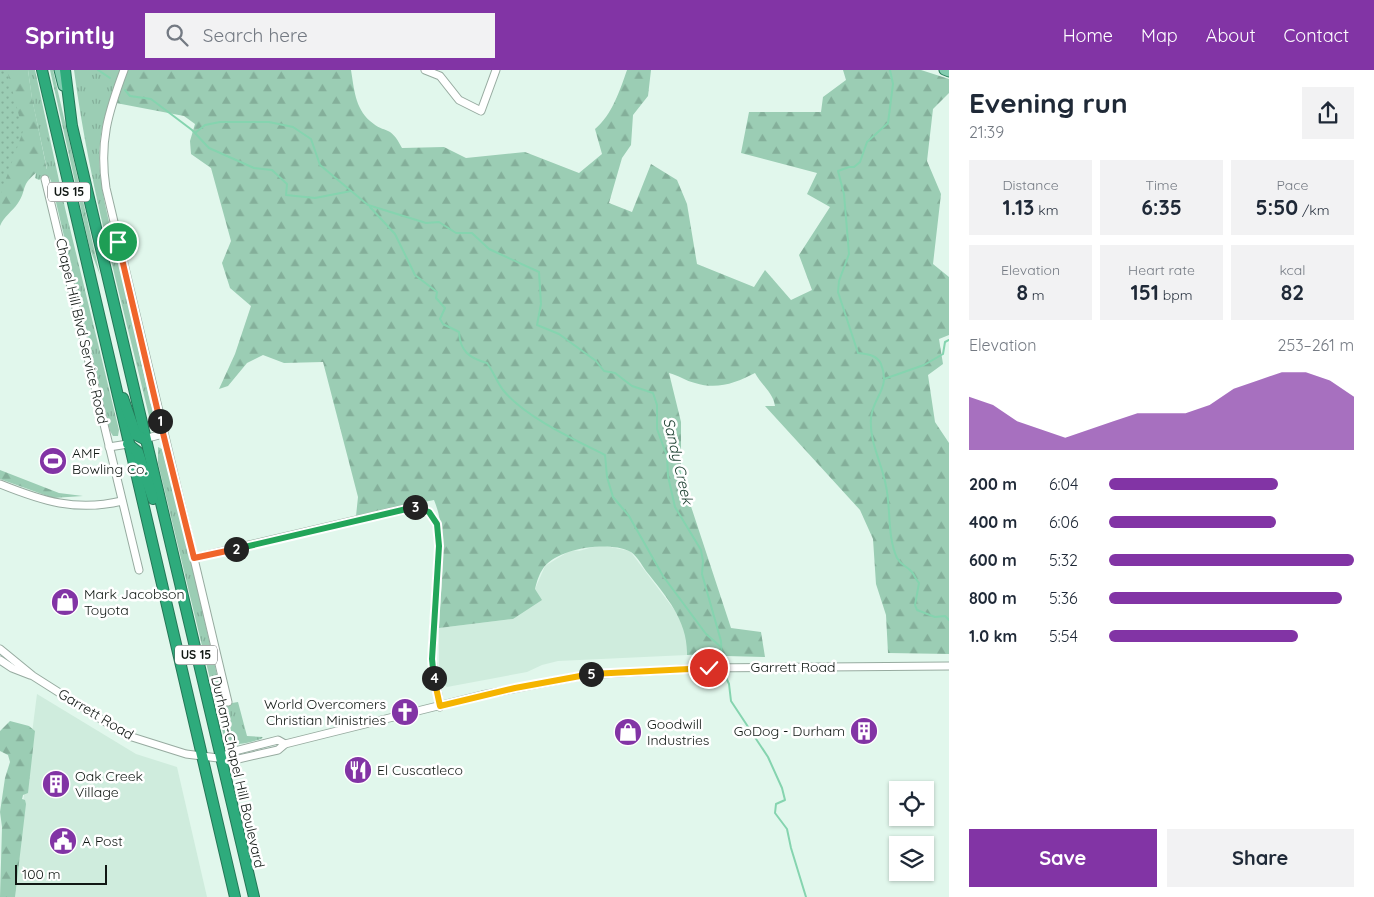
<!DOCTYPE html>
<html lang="en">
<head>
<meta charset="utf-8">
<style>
  body { margin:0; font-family:Quicksand,sans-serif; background:#f2f2f3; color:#1f2937; height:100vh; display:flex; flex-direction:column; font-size:19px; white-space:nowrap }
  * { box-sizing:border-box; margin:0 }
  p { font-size:16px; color:#747a83 }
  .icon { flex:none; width:28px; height:28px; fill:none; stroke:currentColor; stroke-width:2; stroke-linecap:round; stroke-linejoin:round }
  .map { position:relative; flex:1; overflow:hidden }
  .sheet { display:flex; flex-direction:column; background:#fff; width:425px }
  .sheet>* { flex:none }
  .buttons { position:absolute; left:889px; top:711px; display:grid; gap:10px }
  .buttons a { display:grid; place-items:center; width:45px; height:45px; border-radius:0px; background:#fff; box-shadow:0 1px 4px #0004; font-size:25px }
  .scale { position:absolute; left:15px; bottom:12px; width:92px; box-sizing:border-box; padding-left:5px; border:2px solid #101713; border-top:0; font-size:14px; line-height:18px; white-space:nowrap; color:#101713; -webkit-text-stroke:4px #fff; paint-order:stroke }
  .pin { position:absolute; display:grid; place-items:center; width:42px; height:42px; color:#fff; margin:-21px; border:2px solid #fff; border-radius:50%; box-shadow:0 1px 5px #0007 }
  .km { position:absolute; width:25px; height:25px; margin:-12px; border-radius:50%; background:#222; color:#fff; font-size:14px; line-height:25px; text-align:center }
  .round { display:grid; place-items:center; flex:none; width:52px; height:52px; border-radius:0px; background:#f2f2f3 }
  .head { display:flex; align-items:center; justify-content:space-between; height:85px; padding:0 20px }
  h1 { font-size:28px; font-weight:800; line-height:38px }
  .metrics { display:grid; grid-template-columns:repeat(3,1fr); gap:8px; height:85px; padding:5px 20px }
  .metrics div { display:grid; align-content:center; border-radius:0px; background:#f2f2f3; text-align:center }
  .metrics b { font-size:21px; font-weight:800 }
  .metrics small { font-size:14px; font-weight:400 }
  .metrics p { font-size:14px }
  .chart { height:140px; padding:10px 20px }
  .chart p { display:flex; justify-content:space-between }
  .chart svg { width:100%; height:90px; margin-top:5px; fill:#8234a5; opacity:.7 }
  .cta { display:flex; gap:10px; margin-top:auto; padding:10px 20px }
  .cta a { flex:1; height:58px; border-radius:0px; background:#8234a5; color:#fff; font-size:20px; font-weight:800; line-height:58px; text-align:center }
  .cta a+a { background:#f2f2f3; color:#1f2937 }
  ul { padding:0 20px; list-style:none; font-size:16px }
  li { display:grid; grid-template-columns:80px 60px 1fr; align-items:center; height:38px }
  li i { height:12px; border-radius:6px; background:#8234a5 }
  header { display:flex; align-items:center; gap:30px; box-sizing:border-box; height:70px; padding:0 25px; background:#8234a5; color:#fff }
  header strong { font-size:24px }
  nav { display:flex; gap:28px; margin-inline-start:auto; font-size:18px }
  .search { width:350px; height:45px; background:#f2f2f3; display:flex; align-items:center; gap:12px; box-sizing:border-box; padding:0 18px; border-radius:0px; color:#747a83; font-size:19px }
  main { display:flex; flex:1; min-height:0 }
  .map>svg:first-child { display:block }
  .built { fill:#cfecdd }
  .grass { fill:url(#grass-tufts) }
  .forest { fill:url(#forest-firs) }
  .park { fill:url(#park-dots) }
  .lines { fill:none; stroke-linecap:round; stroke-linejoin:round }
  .stream { stroke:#85d4af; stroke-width:2 }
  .minor-casing { stroke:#97aba0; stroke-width:9 }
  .major-casing { stroke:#247757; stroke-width:11 }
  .highway-casing { stroke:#247757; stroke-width:12 }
  .minor { stroke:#fff; stroke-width:7 }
  .major { stroke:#82cdb0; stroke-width:9 }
  .highway { stroke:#2eab7c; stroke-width:10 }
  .split-1-casing { stroke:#fff; stroke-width:10 }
  .split-2-casing { stroke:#fff; stroke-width:10 }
  .split-3-casing { stroke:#fff; stroke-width:10 }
  .split-4-casing { stroke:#fff; stroke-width:10 }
  .split-5-casing { stroke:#fff; stroke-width:10 }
  .split-6-casing { stroke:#fff; stroke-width:10 }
  .split-1 { stroke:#f0652b; stroke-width:6 }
  .split-2 { stroke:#f0652b; stroke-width:6 }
  .split-3 { stroke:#22a559; stroke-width:6 }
  .split-4 { stroke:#22a559; stroke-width:6 }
  .split-5 { stroke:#f5b400; stroke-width:6 }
  .split-6 { stroke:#f5b400; stroke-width:6 }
  .labels { text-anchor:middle; stroke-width:5; stroke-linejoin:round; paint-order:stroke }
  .shield { fill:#fff; stroke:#585d5a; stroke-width:1 }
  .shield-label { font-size:12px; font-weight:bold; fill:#101713 }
  .street-label { font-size:14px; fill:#101713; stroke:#fff }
  .poi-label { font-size:14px; fill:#101713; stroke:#fff; text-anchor:start }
  .water-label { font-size:15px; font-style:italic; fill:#163a2b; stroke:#fff }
</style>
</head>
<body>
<header>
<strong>Sprintly</strong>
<div class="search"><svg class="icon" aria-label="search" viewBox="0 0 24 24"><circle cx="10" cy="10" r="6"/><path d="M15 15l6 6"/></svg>Search here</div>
<nav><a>Home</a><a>Map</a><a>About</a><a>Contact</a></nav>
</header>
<main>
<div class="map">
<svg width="949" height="827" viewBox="0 0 949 827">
  <defs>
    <pattern id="grass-tufts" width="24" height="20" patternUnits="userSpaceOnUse" patternTransform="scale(1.25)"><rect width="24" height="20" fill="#9bcdb4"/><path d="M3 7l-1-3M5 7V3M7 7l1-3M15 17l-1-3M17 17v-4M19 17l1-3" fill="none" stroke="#84af9a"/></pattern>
    <pattern id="forest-firs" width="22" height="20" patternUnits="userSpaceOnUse" patternTransform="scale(1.25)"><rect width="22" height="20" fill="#9bcdb4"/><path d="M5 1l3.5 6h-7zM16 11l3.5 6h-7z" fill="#84af9a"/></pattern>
    <pattern id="park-dots" width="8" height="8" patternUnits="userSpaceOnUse" patternTransform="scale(1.25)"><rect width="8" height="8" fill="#9bcdb4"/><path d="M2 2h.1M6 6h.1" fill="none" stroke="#84af9a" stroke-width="1.8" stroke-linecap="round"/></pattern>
  </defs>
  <rect width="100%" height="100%" fill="#e1f7ec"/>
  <g class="built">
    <polygon points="600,475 630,481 679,546 688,569 687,585 558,591 542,595 527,602 447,617 443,614 439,597 439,558 513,549 535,519 545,496 571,480 579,481"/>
    <polygon points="37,624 136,684 177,697 207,827 11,827"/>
  </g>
  <g class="grass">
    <polygon points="28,0 35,0 65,138 119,360 118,366 113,366 110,361 51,111 49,107 43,107 39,110 35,108 36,103 47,99 32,29"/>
    <polygon points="50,0 53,0 56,13 100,205 90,179"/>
    <path d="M74 0H121C112 24 102 48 100 74 95 116 119 186 129 229L130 241 150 332 157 350 155 354 151 353 149 346C122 231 89 116 74 0Z"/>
    <path d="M158 377 162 379 185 465 223 631 226 634 238 632 247 666 263 667 261 669C247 673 230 680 223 663L158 393Z"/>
  </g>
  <g class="forest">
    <path d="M0 0H28L32 28 47 100 44 104 36 103C20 116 27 120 18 133 12 142 4 146 0 156Z"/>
    <path d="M128 0H351C354 18 355 38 370 51 386 65 390 54 402 78L444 77 466 88 525 82 579 103 602 84 595 59C612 45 620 20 627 0H651L648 26 633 45 631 75 622 88 609 133 632 142 651 94 677 110 687 134 697 194 754 217 765 200 791 230 812 220 799 185 830 137 807 124 817 103 741 83 749 42H821L823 27 846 10 843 0H921L949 9V23L933 39 927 91 941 124 933 194 949 207V265L939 269 943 294 928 305 935 352 949 373V584L888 583 886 545 876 514 873 469 860 440 765 336H775C773 322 762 316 755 303 736 313 717 320 695 313 686 311 678 305 669 303L681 352V406L731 558 761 562 765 587 687 585C688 551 666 526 646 501 642 495 635 483 629 481 608 471 559 478 544 497 539 504 537 511 535 519L542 530 513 549 439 558C440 520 449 465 434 430L356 446 358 427 323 292 284 293 263 285 247 293 228 316 219 319 235 284 251 236 230 218 222 193 231 171 211 98 191 84 190 71 195 54 184 46 116 33Z"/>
    <polygon points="0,400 59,423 83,426 53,428 0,409"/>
    <polygon points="10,651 29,656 35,661 28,723 23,725 22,729 25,730 26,734 15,827 0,827 2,757 0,742 5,708 10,692 8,685 0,681 0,661"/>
  </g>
  <polygon class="park" points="0,0 7,0 23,61 0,126"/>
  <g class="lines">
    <g class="stream">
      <polyline points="98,0 110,8"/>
      <path d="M890 0 893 14 888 53 867 72 860 92 854 97H849L838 101 844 124 849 184 839 211 838 222 858 283C867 284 877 285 881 294 891 319 873 326 871 348 869 372 882 393 886 416 891 439 887 466 897 488 901 495 906 496 911 501 914 504 916 510 919 513L915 535 917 540 935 547 945 546 949 550"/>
      <polyline points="125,20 130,26 151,29 192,60 209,78 254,98 272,100 287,114 286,125 315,128 351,121"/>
      <polyline points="195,63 205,55 220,52 269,52 293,57 311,69 320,95 368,135 426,153 439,152 456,163 472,163 489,179 539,202 541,234 537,255 559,264 596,291 604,301 615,303 632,316 653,323 657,335 657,359 667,386 668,406 675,437 701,480 703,491 702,504 721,571 722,596"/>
      <path d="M370 137 395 164 415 205 437 222 436 228 445 238 440 249 443 254 459 262C460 281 469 288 487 293 493 301 497 312 503 320 525 347 573 369 605 385L607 407 613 427 629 446 663 506 706 564 721 577"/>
      <polyline points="884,309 924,295 943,284 945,272 949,270"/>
      <polyline points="723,601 729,614 731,631 768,687 782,718 785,730 776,734 775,743 787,759 791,778 806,827"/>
    </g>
    <defs>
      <g id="minor">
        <path d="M124 0C108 43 99 72 106 118L228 632"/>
        <polyline points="425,0 440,6 459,30 481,41 496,0"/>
        <polyline points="45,109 139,500"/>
        <polyline points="144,369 163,364"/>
        <polyline points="109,377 128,374"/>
        <path d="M0 414C42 431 76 442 122 431"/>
        <polyline points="194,488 412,437 429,442 437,454 439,476 432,589 440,637"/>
        <polyline points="0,579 33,606 107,653 132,667 186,684 234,690 278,680 285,674 321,665 482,625 585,605 702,598 949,596"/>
        <polyline points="0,590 12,598 30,605"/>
        <polyline points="221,688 231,682 278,670 285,674"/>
      </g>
      <g id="major">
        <polyline points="59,0 63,16"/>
        <polyline points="944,0 949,2"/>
      </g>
      <g id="highway">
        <polyline points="42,0 235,827"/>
        <polyline points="65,0 72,56 254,827"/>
        <polyline points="123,328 136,365 144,369"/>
        <polyline points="128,374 138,382 153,429"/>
      </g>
    </defs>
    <use href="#minor" class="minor-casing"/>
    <use href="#major" class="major-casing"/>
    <use href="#highway" class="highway-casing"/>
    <use href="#minor" class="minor"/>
    <use href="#major" class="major"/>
    <use href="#highway" class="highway"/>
  </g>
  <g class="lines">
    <defs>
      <polyline id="split-1" points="118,172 160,351"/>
      <polyline id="split-2" points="160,351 194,488 236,479"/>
      <polyline id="split-3" points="236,479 415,437"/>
      <polyline id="split-4" points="415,437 429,442 437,454 439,476 432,589 434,608"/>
      <polyline id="split-5" points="434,608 440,636 515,618 591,604"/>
      <polyline id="split-6" points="591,604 709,598"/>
    </defs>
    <use href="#split-1" class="split-1-casing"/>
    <use href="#split-2" class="split-2-casing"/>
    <use href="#split-3" class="split-3-casing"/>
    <use href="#split-4" class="split-4-casing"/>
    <use href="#split-5" class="split-5-casing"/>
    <use href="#split-6" class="split-6-casing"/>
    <use href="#split-1" class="split-1"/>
    <use href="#split-2" class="split-2"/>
    <use href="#split-3" class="split-3"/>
    <use href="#split-4" class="split-4"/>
    <use href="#split-5" class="split-5"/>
    <use href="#split-6" class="split-6"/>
  </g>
  <defs>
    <symbol id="stadium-disc" viewBox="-11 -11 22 22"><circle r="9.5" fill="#8234a5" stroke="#fff"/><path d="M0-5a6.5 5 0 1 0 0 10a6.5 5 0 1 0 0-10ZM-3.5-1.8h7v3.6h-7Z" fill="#fff"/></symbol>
    <symbol id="shop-disc" viewBox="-11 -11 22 22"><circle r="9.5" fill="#8234a5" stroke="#fff"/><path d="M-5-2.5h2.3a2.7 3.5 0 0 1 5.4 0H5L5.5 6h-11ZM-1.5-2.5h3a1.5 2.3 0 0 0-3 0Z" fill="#fff"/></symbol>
    <symbol id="church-disc" viewBox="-11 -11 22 22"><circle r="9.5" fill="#8234a5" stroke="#fff"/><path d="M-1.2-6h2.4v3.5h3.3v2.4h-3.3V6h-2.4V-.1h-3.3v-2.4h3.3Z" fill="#fff"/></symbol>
    <symbol id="building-disc" viewBox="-11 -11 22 22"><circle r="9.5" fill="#8234a5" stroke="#fff"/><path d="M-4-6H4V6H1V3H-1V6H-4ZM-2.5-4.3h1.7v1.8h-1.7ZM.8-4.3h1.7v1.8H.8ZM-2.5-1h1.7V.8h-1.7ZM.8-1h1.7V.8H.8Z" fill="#fff"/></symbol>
    <symbol id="restaurant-disc" viewBox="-11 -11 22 22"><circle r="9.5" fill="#8234a5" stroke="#fff"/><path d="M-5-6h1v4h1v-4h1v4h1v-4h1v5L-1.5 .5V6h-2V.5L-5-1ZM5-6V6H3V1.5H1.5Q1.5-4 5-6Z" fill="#fff"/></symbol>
    <symbol id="civic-disc" viewBox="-11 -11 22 22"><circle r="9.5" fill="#8234a5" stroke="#fff"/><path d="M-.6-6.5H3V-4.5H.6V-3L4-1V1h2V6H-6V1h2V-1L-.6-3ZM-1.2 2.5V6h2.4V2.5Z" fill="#fff"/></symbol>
  </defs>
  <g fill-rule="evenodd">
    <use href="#stadium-disc" x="37" y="375" width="32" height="32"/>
    <use href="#shop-disc" x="49" y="516" width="32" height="32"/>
    <use href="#church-disc" x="389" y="626" width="32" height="32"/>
    <use href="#building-disc" x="848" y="645" width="32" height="32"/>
    <use href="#shop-disc" x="612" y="646" width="32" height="32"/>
    <use href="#restaurant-disc" x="342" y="684" width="32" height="32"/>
    <use href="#building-disc" x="40" y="698" width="32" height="32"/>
    <use href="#civic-disc" x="47" y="755" width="32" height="32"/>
  </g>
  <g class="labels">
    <g class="shield">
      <rect x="48" y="112.5" width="42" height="19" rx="4"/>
      <rect x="175" y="575.5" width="42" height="19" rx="4"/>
    </g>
    <g class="shield-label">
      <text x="69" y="126">US 15</text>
      <text x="196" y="589">US 15</text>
    </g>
    <g class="street-label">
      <text transform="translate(82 261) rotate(77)" y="5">Chapel Hill Blvd Service Road</text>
      <text x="793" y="602">Garrett Road</text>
      <text transform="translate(96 644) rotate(31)" y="5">Garrett Road</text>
      <text transform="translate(238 702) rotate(77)" y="5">Durham-Chapel Hill Boulevard</text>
    </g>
    <g class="poi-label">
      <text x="72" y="388">AMF<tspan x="72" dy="16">Bowling Co.</tspan></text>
      <text x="84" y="529">Mark Jacobson<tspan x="84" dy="16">Toyota</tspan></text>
      <text x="386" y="639" text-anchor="end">World Overcomers<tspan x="386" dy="16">Christian Ministries</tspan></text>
      <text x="647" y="659">Goodwill<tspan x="647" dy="16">Industries</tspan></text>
      <text x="845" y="666" text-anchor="end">GoDog - Durham</text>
      <text x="377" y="705">El Cuscatleco</text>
      <text x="75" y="711">Oak Creek<tspan x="75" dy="16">Village</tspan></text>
      <text x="82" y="776">A Post</text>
    </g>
    <g class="water-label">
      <text transform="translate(678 391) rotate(77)" y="5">Sandy Creek</text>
    </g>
  </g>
</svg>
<div class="buttons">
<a><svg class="icon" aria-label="locate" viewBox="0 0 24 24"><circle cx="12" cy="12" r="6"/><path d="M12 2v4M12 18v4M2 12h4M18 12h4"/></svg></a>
<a><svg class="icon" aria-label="layers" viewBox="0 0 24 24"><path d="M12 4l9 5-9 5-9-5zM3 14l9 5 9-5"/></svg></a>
</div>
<div class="scale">100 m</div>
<div class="pin" style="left:118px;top:172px;background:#1e9e55"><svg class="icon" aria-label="arrive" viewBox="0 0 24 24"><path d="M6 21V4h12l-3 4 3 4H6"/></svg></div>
<div class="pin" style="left:709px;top:598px;background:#d93025"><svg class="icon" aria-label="check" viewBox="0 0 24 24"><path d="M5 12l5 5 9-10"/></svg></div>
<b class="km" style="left:160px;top:351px">1</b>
<b class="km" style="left:236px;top:479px">2</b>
<b class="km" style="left:415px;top:437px">3</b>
<b class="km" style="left:434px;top:608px">4</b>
<b class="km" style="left:591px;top:604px">5</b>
</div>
<section class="sheet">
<div class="head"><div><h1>Evening run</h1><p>21:39</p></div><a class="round"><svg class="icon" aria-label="share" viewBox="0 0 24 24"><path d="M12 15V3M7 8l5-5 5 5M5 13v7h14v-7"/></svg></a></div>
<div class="metrics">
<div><p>Distance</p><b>1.13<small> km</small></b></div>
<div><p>Time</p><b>6:35</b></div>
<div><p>Pace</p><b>5:50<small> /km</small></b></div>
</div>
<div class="metrics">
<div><p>Elevation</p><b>8<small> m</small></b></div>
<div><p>Heart rate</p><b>151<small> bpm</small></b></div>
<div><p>kcal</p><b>82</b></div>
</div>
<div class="chart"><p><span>Elevation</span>253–261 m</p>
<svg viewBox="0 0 160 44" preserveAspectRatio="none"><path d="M0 44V18L10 22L20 30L30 34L40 38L50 34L60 30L70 26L80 26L90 26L100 22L110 14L120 10L130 6L140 6L150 10L160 18V44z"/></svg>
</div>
<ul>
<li><b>200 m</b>6:04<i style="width:69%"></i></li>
<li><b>400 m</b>6:06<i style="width:68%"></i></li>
<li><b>600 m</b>5:32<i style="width:100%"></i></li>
<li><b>800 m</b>5:36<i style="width:95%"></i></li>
<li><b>1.0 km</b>5:54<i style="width:77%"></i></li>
</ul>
<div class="cta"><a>Save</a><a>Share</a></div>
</section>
</main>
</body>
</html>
